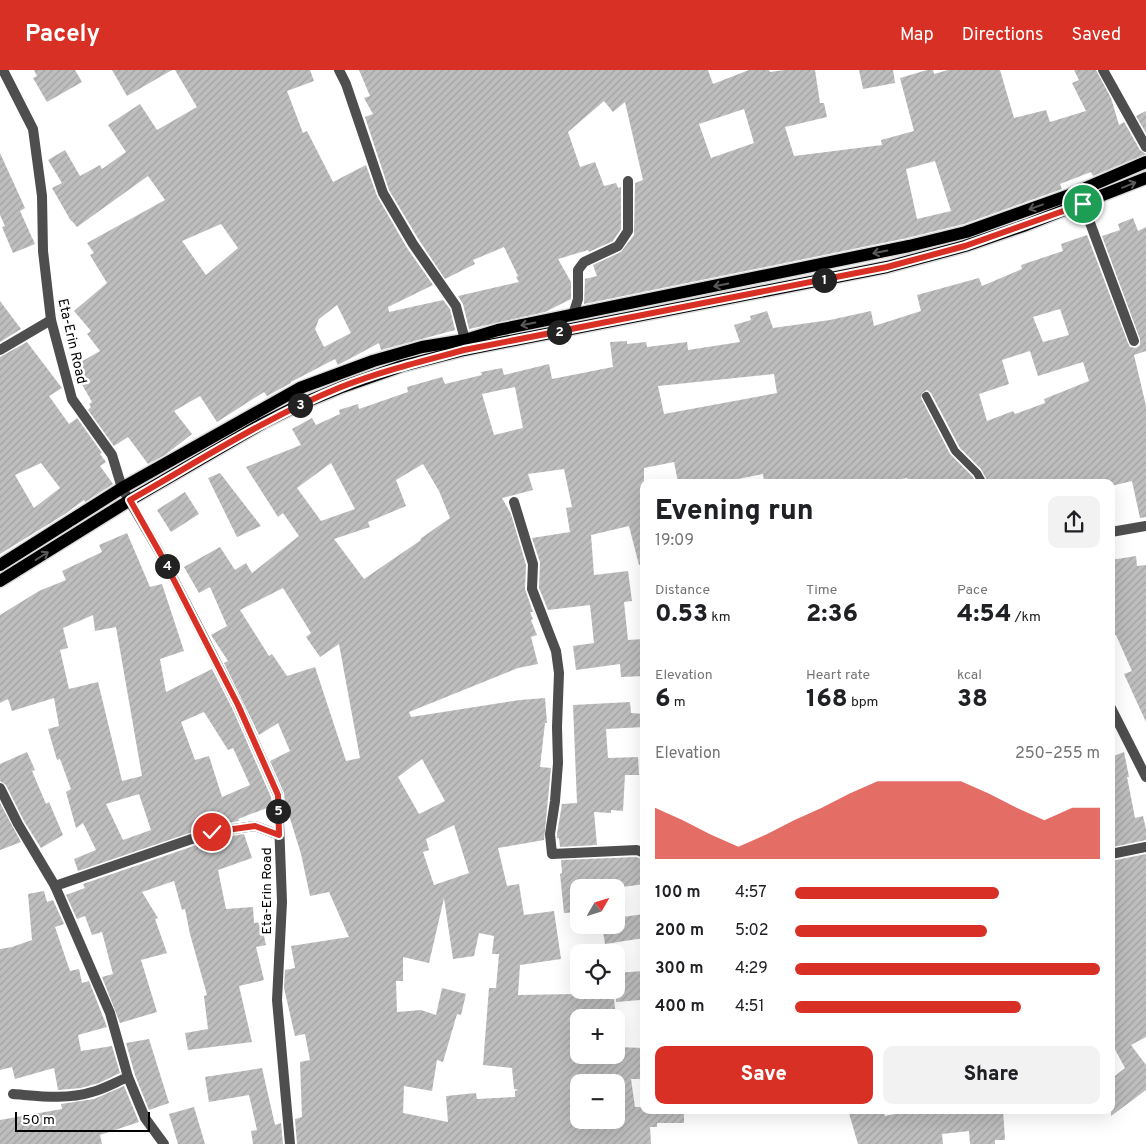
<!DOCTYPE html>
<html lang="en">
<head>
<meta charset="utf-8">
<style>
  body { margin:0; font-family:Overpass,sans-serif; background:#f2f2f2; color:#202124; height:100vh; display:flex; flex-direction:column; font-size:19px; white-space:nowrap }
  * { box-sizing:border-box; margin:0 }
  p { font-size:16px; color:#757577 }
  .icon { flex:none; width:28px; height:28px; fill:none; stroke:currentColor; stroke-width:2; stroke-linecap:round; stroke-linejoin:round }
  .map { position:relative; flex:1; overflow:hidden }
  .sheet { position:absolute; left:640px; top:409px; width:475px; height:635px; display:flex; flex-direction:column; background:#fff; border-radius:10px; box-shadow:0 5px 20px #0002 }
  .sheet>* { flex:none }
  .needle { width:32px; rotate:51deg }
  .controls { position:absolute; left:570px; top:809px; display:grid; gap:10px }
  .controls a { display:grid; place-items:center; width:55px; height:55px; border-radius:10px; background:#fff; box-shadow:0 5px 20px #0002; font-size:25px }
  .scale { position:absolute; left:15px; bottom:12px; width:135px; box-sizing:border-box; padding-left:5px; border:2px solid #000; border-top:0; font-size:14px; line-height:18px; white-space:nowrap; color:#000; -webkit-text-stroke:4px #fff; paint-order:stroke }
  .pin { position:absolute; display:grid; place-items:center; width:42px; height:42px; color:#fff; margin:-21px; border:2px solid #fff; border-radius:50%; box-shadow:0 1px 5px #0007 }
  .km { position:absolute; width:25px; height:25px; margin:-12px; border-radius:50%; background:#222; color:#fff; font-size:14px; line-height:25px; text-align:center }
  .round { display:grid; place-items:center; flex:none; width:52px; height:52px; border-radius:10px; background:#f2f2f2 }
  .overview { display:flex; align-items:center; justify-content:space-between; height:85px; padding:0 15px }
  h1 { font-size:28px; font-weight:800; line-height:38px }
  .figures { display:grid; grid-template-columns:repeat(3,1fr); gap:8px; height:85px; padding:5px 15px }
  .figures div { display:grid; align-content:center }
  .figures b { font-size:25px; font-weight:800 }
  .figures small { font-size:14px; font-weight:400 }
  .figures p { font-size:14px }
  .chart { height:140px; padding:10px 15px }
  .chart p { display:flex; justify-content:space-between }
  .chart svg { width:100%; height:90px; margin-top:5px; fill:#d93025; opacity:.7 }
  .button { display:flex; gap:10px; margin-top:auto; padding:10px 15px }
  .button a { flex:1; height:58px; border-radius:10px; background:#d93025; color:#fff; font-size:20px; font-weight:800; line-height:58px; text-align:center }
  .button a+a { background:#f2f2f2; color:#202124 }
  ul { padding:0 15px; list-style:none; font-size:16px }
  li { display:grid; grid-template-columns:80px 60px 1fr; align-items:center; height:38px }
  li i { height:12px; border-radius:6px; background:#d93025 }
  header { display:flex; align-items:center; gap:30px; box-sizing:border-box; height:70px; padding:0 25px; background:#d93025; color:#fff }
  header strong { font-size:24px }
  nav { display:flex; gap:28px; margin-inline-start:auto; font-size:18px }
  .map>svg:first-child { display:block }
  .building { fill:url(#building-hatch); fill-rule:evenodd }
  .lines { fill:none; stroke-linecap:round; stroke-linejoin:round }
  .primary-casing { stroke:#dbdbdb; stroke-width:15 }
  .service { stroke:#4e4e4e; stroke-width:8 }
  .minor { stroke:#4e4e4e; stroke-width:10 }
  .primary { stroke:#000; stroke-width:12 }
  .oneway { stroke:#595959 }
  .route-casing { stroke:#fff; stroke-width:10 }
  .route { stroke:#d93025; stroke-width:6 }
  .labels { text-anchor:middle; stroke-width:5; stroke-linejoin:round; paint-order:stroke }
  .street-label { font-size:14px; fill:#000; stroke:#fff }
</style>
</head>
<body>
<header>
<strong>Pacely</strong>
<nav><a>Map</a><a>Directions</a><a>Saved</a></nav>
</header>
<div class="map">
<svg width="1146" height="1074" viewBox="0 0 1146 1074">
  <defs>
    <pattern id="building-hatch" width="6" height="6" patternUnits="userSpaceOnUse" patternTransform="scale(1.25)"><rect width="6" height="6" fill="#bebebe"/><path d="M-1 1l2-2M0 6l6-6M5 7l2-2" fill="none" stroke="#a2a2a2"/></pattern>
  </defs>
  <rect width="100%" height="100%" fill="#fff"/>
  <g class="building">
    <polygon points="34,0 75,0 82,12 47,32 33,8 37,6"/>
    <polygon points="112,0 172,0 127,26"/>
    <path d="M175 0H310L314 11 287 21 303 63 307 61 333 112 366 95 377 126 407 178 433 215 388 237 389 242 443 230 450 239 455 260 381 280 379 273 338 295 335 289 291 312V313L267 326 264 322 217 352 200 326 174 341 192 364 165 385 148 394 128 367 114 376 88 340 91 337 89 334 92 332 72 297 100 281 87 264 91 261 74 241 107 213 90 185 94 183 87 173 165 130 148 106 77 157 72 151H71L52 118 62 113 48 90 65 80 80 106 100 95 102 99 126 82 108 55 140 34 157 60 197 37ZM221 154 238 178 206 205 182 171ZM337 235 351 263 324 277 315 259 319 249Z"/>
    <path d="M359 0H708L713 14 749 0H769L770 2 784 0H815L820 33H824L827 47 785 57 794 86 882 75 881 70 914 61 900 8 927 0H933L934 4 948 0H1000L1014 48 1046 40 1050 52 1086 41 1072 13 1079 10 1074 0H1096L1111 28 1119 55 1124 52 1140 80 1146 84 1093 106 1091 102 1060 114 1062 119 964 154 907 168 584 234 585 209 597 206 593 195 621 182 634 165 635 113 643 110 625 32 613 42 604 31 568 62 580 97 595 92 604 116 616 113 618 118 621 117V159L613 171 589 182 588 180 558 189 571 212V229L545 242 469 259 463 234 458 226 519 212 516 207 518 206 504 177 473 190 475 194 445 209 419 170 389 120 365 47 373 44 364 28 370 26ZM744 39 754 73 711 88 699 54ZM935 91 951 141 917 149 906 99Z"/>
    <polygon points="859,0 893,0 895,13 863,19"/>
    <polygon points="1146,41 1146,63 1136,46"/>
    <polygon points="0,83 25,138 20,141 35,174 13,183 2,157 5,156 0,145"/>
    <path d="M1133 148 1138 161 1146 157V281L1134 285 1146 336V447L1140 448 1132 411 1111 416V412H988L981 399 960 378 931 323 927 320 922 323 921 328 950 384 972 406 976 412H910L907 408 885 412H764L763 404 723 412H678L674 392 644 398V494L639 495 629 456 591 465 594 505 628 501 632 531 624 532 628 570 644 569V606L621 607 620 594 576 600 573 576 594 573 590 535 548 540 539 518 540 492 532 468 570 462 566 438 572 437 564 399 528 404 533 420 502 428 511 444 526 495 525 519 533 542H530L533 549 531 550 537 565 531 567 538 594 518 598 409 642 411 647 520 630 545 628 547 653H545L540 697 551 698 544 770 498 778 507 816 519 814 524 845 554 841 561 889 520 895 518 925 574 924V920H613L616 948H579V985H616V977L644 978V1009H631L635 1037H644V1040H684V1053H657V1057H650L651 1074H297L295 1049 302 1047 300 992 310 990 305 964 295 966 284 918 285 900 295 898 291 876 349 867 329 822 310 826 301 784 285 732 284 723 270 691 290 681 278 653 259 665 224 593 228 591 211 565 227 556 210 517 199 523 184 497 220 477 235 500 246 493 252 503 299 466 283 443 278 447 246 397 301 375 292 359 312 348 316 355 340 344 339 340 358 334 359 339 408 322 407 317 442 307 445 314 482 305 481 302 502 298 504 305 549 294 552 309 613 297 610 272 627 271V274L646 272 647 277 687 272 688 280 740 272 734 255 751 250 750 246 767 241 773 258 830 250 871 241 874 256 921 241 917 225 979 208 982 216 1022 199 1021 195 1063 181 1061 174 1087 165 1128 273 1130 277 1136 278 1140 275V269L1102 166 1120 160 1118 154ZM1060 239 1069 265 1043 272 1033 247ZM1030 281 1038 306 1083 292 1089 311 1044 329 1045 333 1015 344 1013 341 987 351 979 324 1009 314 1002 290ZM774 304 777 323 664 344 658 316ZM515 317 523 358 494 365 482 324ZM331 393 355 439 321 451 297 418ZM423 394 439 421 450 448 420 469 421 470 364 509 334 469 370 457 368 452 406 436 396 410ZM283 518 311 563 306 567 320 587 339 574 360 688 346 691 315 597 287 606 272 584 269 586 240 540ZM422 689 445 731 419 744 398 707ZM454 755 469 803 434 815 423 782 429 780 426 769ZM444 828 453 889 474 886 479 863 494 866 492 884H499L496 918H489L483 995 512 998 514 1019 519 1020 515 1021V1027L477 1029 476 1023 446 1026 448 1052 403 1043 404 1016 432 1021 437 990 443 992 457 944 461 945 466 924 442 918 436 945 421 940 397 942 396 911H403V887L429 893ZM577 1012H616V1050H579Z"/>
    <polygon points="0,231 21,259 0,272"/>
    <path d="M27 272 62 318 49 326 69 354 77 348 102 383 100 384 106 392 100 396 113 414 85 432 84 430 65 444 0 484V287ZM41 393 60 418 34 438 15 405Z"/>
    <polygon points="220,403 261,456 237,467 208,408"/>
    <polygon points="185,422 199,444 171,462 157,440"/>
    <path d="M127 463 150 517 162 514 184 581 160 589 166 622 212 599 232 638 271 727 272 736 238 749 239 751 210 756 78 801 74 789 96 780 83 753 76 758 66 722 71 719 60 689 57 690 48 659 59 656 54 628 12 641 8 629 0 633V545L39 521 66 510 62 501 102 482 99 475ZM93 545 95 561 116 557 142 706 122 711 98 612 69 619 60 580 68 578 63 558ZM204 642 228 680 233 678 250 715 222 727 209 686 195 690 181 652ZM139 724 151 760 123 770 106 734Z"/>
    <polygon points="1136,486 1137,496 1146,495 1146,652 1124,604 1132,601 1116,565 1111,565 1111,490"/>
    <polygon points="630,632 631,643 644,644 644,657 606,659 608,688 638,687 639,705 625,705 623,741 611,740 611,743 594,742 597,775 560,777 559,768 557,768 557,764 562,734 577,733 573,635"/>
    <polygon points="27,682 35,700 32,701 46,734 49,732 63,765 41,778 24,751 6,715 0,711 0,694"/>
    <polygon points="1124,682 1129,707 1127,707 1135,748 1143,746 1146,759 1146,770 1113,777 1111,767 1111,687"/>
    <polygon points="0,733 21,772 0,780"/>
    <polygon points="244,764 252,788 218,800 226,839 253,837 254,853 261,852 266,875 256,877 264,910 239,916 252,972 188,980 185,963 208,959 204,926 207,925 190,864 185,839 182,840 174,811 142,822 158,848 155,849 167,883 141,890 157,942 120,953 102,907 113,904 102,862 92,865 85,846 77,849 66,825 85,818 83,814 214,769"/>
    <polygon points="1146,784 1146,967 1131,975 1146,995 1146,1020 1111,1046 1111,1009 1125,998 1111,972 1111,791"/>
    <polygon points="636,787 642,789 644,814 616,818 579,818 579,842 564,843 560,804 562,803 561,790"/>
    <polygon points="44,821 47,832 53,830 64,854 55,857 70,901 79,899 82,913 89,911 107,957 78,965 81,981 112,976 120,1003 99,1013 81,1018 58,1020 54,998 15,1009 12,997 0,1000 0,879 12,877 32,870 28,824"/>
    <polygon points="644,844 644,868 605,874 602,855 616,855 616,848"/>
    <polygon points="644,901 644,924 640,924 640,930 616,932 616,903"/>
    <polygon points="149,969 169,1033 149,1040 135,1005 126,973"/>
    <polygon points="262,998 275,1055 281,1053 283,1074 253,1074 251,1061 257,1060 249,1025 209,1032 205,1007"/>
    <polygon points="124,1016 139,1052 100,1065 102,1074 0,1074 0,1050 62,1039 61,1034 94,1029"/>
    <polygon points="194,1037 205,1074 178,1074 169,1044"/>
    <polygon points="848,1040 883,1040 885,1046 915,1040 1003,1040 1005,1070 995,1070 995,1074 970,1074 969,1061 942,1064 943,1074 858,1074"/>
  </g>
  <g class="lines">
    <defs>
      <g id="primary">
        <polyline points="0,495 122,418 300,318 373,291 422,277 465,270 498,260 909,176 966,162 1067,126 1146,92"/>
        <polyline points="0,511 130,430 263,353 301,334 342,317 402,296 464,280 887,197 965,176 1026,155 1146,108"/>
      </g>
    </defs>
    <use href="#primary" class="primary-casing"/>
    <polyline class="service" points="926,326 955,381 977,403 982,412"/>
    <g class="minor">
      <polyline points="3,0 33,59 42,126 43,181 51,250 72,329 112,385 122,418 160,483 201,562 238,635 278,725 282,832 277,930 290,1074"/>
      <polyline points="339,0 346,14 383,123 413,174 456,236 465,270"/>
      <polyline points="1103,0 1146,77"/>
      <polyline points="1083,134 1134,271"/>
      <polyline points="573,245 578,229 578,200 584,192 618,176 628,161 628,111"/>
      <polyline points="0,280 51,250"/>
      <polyline points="514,432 533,494 532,519 556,581 559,603 557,657 558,693 555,731 550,764 552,784 637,780 644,783"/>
      <polyline points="1111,462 1146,456"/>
      <polyline points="1111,638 1146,707"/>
      <polyline points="0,718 18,754 55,816 110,943 128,1007"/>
      <polyline points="1111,784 1146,777"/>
      <polyline points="55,816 212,762 255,756 279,765"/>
      <path d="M13 1024C39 1026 66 1030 92 1022 104 1019 116 1012 128 1007L145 1048 164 1074"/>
    </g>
    <use href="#primary" class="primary"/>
  </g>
  <defs><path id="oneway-shaft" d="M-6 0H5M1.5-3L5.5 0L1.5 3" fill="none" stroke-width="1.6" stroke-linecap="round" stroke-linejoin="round" transform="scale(1.25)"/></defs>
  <g class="oneway">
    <use href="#oneway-shaft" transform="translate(1129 115) rotate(-22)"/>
    <use href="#oneway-shaft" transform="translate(1036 137) rotate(160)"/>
    <use href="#oneway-shaft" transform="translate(880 182) rotate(168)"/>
    <use href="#oneway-shaft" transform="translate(721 215) rotate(169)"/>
    <use href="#oneway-shaft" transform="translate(528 254) rotate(168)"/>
    <use href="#oneway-shaft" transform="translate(42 486) rotate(-32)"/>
  </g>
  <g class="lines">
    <defs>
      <path id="route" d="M212 762 255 756 279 765 278 725 238 635 160 483 130 430C199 391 267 347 341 317 381 301 423 291 464 280L887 197 965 176 1083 134"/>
    </defs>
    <use href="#route" class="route-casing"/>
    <use href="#route" class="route"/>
  </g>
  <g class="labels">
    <g class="street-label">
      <text transform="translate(73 271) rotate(77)" y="5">Eta-Erin Road</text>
      <text transform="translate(266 821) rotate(-90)" y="5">Eta-Erin Road</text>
    </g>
  </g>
</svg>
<div class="controls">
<a><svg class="needle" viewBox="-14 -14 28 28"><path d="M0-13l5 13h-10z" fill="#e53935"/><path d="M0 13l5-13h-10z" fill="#757577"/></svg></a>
<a><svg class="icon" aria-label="locate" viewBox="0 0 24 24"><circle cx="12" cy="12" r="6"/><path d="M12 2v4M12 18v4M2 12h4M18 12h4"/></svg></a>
<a>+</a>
<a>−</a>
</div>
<div class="scale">50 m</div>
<div class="pin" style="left:1083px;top:134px;background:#1e9e55"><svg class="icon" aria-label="arrive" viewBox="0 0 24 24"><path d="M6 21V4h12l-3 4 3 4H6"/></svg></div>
<div class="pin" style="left:212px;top:762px;background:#d93025"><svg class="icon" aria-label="check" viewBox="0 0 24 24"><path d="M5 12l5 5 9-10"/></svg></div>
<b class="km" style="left:824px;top:210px">1</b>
<b class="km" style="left:559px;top:262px">2</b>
<b class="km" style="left:300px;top:335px">3</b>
<b class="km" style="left:167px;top:496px">4</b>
<b class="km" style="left:278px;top:741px">5</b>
<section class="sheet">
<div class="overview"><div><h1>Evening run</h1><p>19:09</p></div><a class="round"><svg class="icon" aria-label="share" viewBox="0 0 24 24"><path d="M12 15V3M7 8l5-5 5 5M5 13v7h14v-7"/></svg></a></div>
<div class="figures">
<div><p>Distance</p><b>0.53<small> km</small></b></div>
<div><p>Time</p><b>2:36</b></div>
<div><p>Pace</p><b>4:54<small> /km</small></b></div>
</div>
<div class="figures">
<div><p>Elevation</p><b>6<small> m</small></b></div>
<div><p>Heart rate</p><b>168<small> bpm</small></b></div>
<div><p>kcal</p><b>38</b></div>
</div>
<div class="chart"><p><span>Elevation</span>250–255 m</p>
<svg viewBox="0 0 160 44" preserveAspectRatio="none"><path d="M0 44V19L10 25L20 32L30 38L40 32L50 25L60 19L70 12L80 6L90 6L100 6L110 6L120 12L130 19L140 25L150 19L160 19V44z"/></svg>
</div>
<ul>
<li><b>100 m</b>4:57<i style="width:67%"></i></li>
<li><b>200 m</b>5:02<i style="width:63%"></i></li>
<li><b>300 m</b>4:29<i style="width:100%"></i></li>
<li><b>400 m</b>4:51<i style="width:74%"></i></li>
</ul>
<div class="button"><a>Save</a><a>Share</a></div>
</section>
</div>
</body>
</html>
